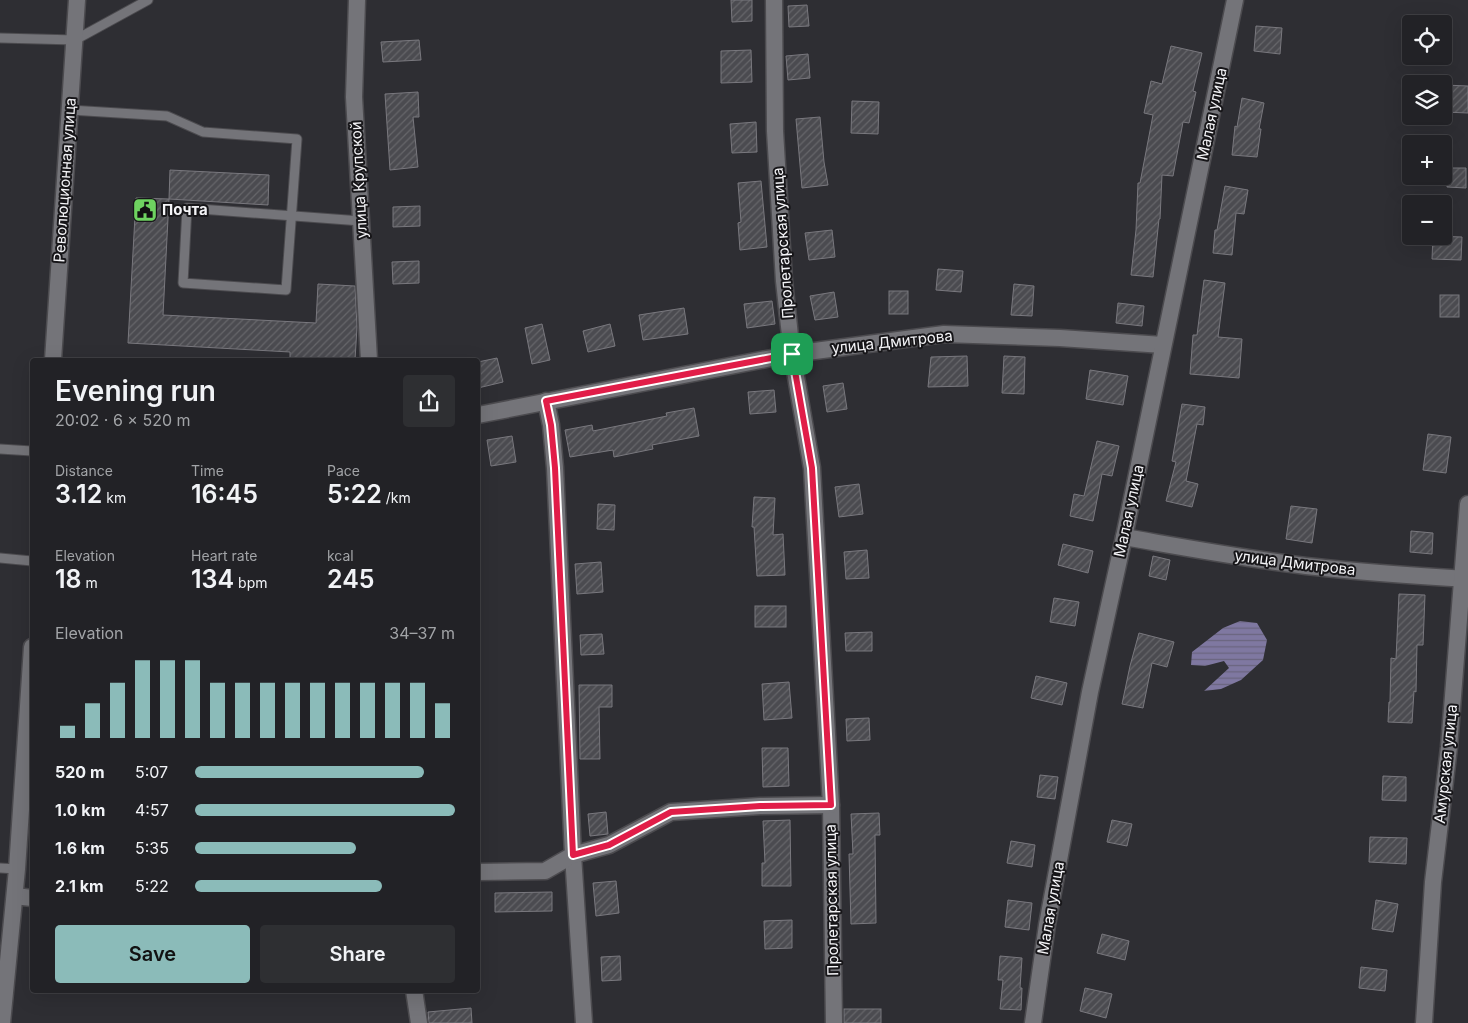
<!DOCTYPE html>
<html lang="en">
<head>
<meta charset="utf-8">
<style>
  body { margin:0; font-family:Inter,sans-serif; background:#2e2f32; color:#f1f3f6; height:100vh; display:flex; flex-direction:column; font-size:19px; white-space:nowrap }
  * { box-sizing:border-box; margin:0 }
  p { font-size:16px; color:#a2a4a7 }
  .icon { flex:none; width:28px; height:28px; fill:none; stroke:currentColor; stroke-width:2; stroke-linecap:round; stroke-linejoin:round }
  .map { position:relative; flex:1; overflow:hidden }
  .panel { position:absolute; left:30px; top:358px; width:450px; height:635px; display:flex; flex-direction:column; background:#222226; border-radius:5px; box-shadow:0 5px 20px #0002,0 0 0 1px #3f3f43 }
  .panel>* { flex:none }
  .controls { position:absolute; left:1402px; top:15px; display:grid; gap:10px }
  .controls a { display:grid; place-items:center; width:50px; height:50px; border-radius:5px; background:#222226; box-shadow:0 5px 20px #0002,0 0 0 1px #3f3f43; font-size:25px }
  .pin { position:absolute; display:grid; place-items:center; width:42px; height:42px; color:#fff; margin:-21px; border-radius:10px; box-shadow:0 2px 8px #0006 }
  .round { display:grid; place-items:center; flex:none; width:52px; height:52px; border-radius:5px; background:#2e2f32 }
  .head { display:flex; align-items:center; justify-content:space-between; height:85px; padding:0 25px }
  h1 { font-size:28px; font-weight:600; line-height:38px }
  .figures { display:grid; grid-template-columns:repeat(3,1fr); gap:8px; height:85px; padding:5px 25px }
  .figures div { display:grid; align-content:center }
  .figures b { font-size:25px; font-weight:600 }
  .figures small { font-size:14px; font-weight:400 }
  .figures p { font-size:14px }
  .chart { height:140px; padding:10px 25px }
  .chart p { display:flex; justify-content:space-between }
  .chart svg { width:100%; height:90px; margin-top:5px; stroke:#8bbbb9; stroke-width:6 }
  .action { display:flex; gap:10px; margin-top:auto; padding:10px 25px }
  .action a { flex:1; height:58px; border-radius:5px; background:#8bbbb9; color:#111; font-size:20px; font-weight:600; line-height:58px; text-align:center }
  .action a+a { background:#2e2f32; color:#f1f3f6 }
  ul { padding:0 25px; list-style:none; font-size:16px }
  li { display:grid; grid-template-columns:80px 60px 1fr; align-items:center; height:38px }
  li i { height:12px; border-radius:6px; background:#8bbbb9 }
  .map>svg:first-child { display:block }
  .water { fill:url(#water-rules) }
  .building { fill:url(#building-hatch); stroke:#79787e }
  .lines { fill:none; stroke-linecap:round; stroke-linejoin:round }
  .lane-casing { stroke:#4c4b4f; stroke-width:11 }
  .street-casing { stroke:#4c4b4f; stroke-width:19 }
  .lane { stroke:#747479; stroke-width:9 }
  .street { stroke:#747479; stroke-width:16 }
  .route-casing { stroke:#fff; stroke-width:10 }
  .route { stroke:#e11d48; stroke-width:6 }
  .labels { text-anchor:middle; stroke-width:4; stroke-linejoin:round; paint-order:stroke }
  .street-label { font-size:15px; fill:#f4f4f7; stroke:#171619 }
  .poi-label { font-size:15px; font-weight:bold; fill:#f4f4f7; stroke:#171619; text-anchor:start }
</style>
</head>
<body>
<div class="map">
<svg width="1468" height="1023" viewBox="0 0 1468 1023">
  <defs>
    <pattern id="water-rules" width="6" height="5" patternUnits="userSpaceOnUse" patternTransform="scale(1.25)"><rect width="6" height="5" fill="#7f78a1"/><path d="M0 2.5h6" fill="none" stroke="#69657e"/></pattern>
    <pattern id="building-hatch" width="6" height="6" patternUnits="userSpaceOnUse" patternTransform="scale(1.25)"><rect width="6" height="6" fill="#4b4b50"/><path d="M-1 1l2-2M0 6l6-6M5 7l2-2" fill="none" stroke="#66666a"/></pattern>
  </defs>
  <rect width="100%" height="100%" fill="#2e2e33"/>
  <polygon class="water" points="1240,621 1257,623 1267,640 1263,660 1241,680 1221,689 1204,691 1229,668 1224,661 1205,666 1191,665 1192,652 1223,628"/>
  <g class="building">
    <polygon points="731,0 752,0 752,21 732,22"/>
    <polygon points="807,5 809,26 789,27 788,6"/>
    <polygon points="1256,26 1282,28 1280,54 1254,51"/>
    <polygon points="419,40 421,60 383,62 381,42"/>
    <polygon points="1171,46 1202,53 1193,91 1196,92 1189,123 1183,122 1173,176 1162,175 1160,219 1159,219 1153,277 1131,275 1136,230 1138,183 1140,183 1153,115 1144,113 1151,81 1162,84"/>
    <polygon points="751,50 752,82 721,83 721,51"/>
    <polygon points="808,54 810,78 788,80 786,56"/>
    <polygon points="1444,85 1468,86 1468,113 1444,112"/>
    <polygon points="418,92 419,117 413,117 418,167 390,170 385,94"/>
    <polygon points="1242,98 1264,103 1259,129 1261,129 1257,157 1232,155 1235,126 1237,127"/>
    <polygon points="852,101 879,102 878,134 851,133"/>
    <polygon points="820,117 824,162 828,185 802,188 796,119"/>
    <polygon points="756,122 757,152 732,153 730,124"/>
    <polygon points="1448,168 1466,168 1466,188 1447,187"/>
    <polygon points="170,170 269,175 268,205 169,199"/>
    <polygon points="761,181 767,247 740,250 738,223 741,222 738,183"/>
    <polygon points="1225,186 1248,190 1244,214 1236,213 1232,255 1213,253 1215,230 1217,230"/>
    <polygon points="136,198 169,199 163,315 316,323 318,284 355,286 357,327 355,360 290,360 290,352 128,343"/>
    <polygon points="420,206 420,226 393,227 393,207"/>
    <polygon points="832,230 835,257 809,260 805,233"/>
    <polygon points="1433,236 1462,237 1461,260 1432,259"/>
    <polygon points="419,261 419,283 393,284 392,262"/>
    <polygon points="938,269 963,271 961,292 936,290"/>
    <polygon points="1204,280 1225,283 1218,337 1242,339 1239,378 1190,374 1193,335 1197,335"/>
    <polygon points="1014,284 1034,286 1032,316 1011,315"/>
    <rect x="889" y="291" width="19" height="23"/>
    <polygon points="834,292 838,317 815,320 810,296"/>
    <rect x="1440" y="295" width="19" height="22"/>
    <polygon points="772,301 775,324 747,328 744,304"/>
    <polygon points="1118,303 1144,306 1142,326 1116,323"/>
    <polygon points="684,308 688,334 643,340 639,315"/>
    <polygon points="542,324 550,360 532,364 525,328"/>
    <polygon points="610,324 615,346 588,352 583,331"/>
    <polygon points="967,356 968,386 928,387 931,357"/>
    <polygon points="1004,356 1025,357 1024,394 1002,393"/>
    <polygon points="497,358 503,382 478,388 478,362"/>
    <polygon points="1090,370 1128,376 1123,405 1086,399"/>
    <polygon points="843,383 847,409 827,412 823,386"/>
    <polygon points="774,390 776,412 750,414 748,392"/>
    <polygon points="1182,404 1205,407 1203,425 1197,424 1186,481 1198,484 1192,507 1166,501 1176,462 1172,461"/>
    <polygon points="694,408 699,436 652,445 653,449 614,457 613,450 570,457 565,430 592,425 593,431 667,416 666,413"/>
    <polygon points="1428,434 1451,437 1446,473 1423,470"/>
    <polygon points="512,436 516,462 491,466 487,440"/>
    <polygon points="1097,441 1119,446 1112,476 1102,474 1093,521 1070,516 1074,494 1084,496"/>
    <polygon points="859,484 863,514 839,517 835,487"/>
    <polygon points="754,497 775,498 773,535 783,534 785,575 757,576 754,527 752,527"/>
    <polygon points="598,504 615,505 614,530 597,529"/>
    <polygon points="1291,506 1317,509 1312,543 1286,539"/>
    <polygon points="1411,531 1433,533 1432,554 1410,552"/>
    <polygon points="1063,544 1093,551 1088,573 1058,565"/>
    <polygon points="867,550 869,578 846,579 844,552"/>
    <polygon points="1153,556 1170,560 1166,580 1149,576"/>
    <polygon points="601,562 603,592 577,594 575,564"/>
    <polygon points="1399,594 1425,595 1423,645 1417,645 1416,692 1414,691 1412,723 1388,722 1389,702 1390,702 1391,658 1396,659"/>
    <polygon points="1054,598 1079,602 1075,626 1050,622"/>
    <rect x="755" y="606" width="31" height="21"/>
    <polygon points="872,632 872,651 846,651 845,633"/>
    <polygon points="1139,633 1174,642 1167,667 1152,663 1143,708 1122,704 1130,666"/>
    <polygon points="602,634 604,654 581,655 580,635"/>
    <polygon points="1036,676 1067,683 1062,705 1031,698"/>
    <polygon points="789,682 792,718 764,720 762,684"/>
    <polygon points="579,685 612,685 612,707 599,707 600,759 580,759"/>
    <polygon points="869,718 870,740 847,741 846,719"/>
    <polygon points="762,748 788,748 789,786 763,787"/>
    <polygon points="1040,775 1058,777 1055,799 1037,797"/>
    <polygon points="1383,776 1406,777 1406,801 1382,800"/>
    <polygon points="606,812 608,834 590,836 588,814"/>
    <polygon points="879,813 880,835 875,835 876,923 851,924 849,854 853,854 851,814"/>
    <polygon points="790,820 791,886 762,886 762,863 765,863 763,821"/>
    <polygon points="1112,820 1132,824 1127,846 1107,842"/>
    <polygon points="1370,837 1407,838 1406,864 1369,862"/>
    <polygon points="1011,841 1035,845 1032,867 1007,863"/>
    <polygon points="616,881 619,913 596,916 593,883"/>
    <polygon points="552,892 552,911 495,912 495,893"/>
    <polygon points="1008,900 1032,903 1029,930 1005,927"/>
    <polygon points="1376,900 1398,904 1393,932 1372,929"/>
    <polygon points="792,920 792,948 765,949 764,921"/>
    <polygon points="1102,934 1129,941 1125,960 1097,953"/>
    <polygon points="620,956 621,980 602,981 601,957"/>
    <polygon points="1000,956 1022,958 1020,988 1022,988 1021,1010 1000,1009 1003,980 998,980"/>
    <polygon points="1361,967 1387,970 1385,991 1359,988"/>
    <polygon points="1085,988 1112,994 1106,1018 1080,1011"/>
    <polygon points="471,1008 472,1023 429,1023 428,1012"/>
    <rect x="844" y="1009" width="37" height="14"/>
  </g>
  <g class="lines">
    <defs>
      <g id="lane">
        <polyline points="0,38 75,40 148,0"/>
        <polyline points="70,110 167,116 203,132 297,139 286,290 183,283 187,208 361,221"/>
        <polyline points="0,449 32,451"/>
        <polyline points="0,558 32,561"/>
        <polyline points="0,868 17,869"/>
      </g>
      <g id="street">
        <polyline points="357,0 354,97 369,360"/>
        <polyline points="774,0 775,131 784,281 792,354 812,468 831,805 834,1023"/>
        <polyline points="53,360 77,0"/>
        <polyline points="546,401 551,425 555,468 573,855 584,1023"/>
        <polyline points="478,415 792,354 944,334 1060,338 1163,345"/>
        <path d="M1124 537C1188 548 1252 560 1316 567 1367 573 1417 576 1468 579"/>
        <polyline points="478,872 545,871 573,855 609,845 671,812 760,806 831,805"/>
        <polyline points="15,896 32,898"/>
        <polyline points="414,990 419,1023"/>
        <polyline points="2,1023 17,869 32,647"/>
        <polyline points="1033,1023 1047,925 1090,692 1124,537 1235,0"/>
        <polyline points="1424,1023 1433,882 1449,747 1468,504"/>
      </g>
    </defs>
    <use href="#lane" class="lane-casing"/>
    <use href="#street" class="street-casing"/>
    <use href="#lane" class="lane"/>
    <use href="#street" class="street"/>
  </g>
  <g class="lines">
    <defs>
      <polygon id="route" points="792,354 812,468 831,805 760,806 671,812 609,845 573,855 555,468 551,425 546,401"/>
    </defs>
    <use href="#route" class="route-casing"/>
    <use href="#route" class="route"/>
  </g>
  <defs>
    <symbol id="civic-square" viewBox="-11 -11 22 22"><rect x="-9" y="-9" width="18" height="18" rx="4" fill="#6ed360" stroke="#171619"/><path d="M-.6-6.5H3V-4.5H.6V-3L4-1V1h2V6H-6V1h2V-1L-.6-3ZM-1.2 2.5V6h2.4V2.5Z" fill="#111"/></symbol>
  </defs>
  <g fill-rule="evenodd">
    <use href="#civic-square" x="131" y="196" width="28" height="28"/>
  </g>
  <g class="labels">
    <g class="street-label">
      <text transform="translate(1212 114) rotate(-78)" y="5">Малая улица</text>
      <text transform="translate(65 180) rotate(-86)" y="5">Революционная улица</text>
      <text transform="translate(359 180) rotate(-93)" y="5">улица Крупской</text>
      <text transform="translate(783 243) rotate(-94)" y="5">Пролетарская улица</text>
      <text transform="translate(892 342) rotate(-6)" y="5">улица Дмитрова</text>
      <text transform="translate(1129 511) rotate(-78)" y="5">Малая улица</text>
      <text transform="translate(1295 563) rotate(7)" y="5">улица Дмитрова</text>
      <text transform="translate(1446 764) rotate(-84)" y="5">Амурская улица</text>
      <text transform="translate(832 900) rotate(-91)" y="5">Пролетарская улица</text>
      <text transform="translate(1051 908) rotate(-80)" y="5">Малая улица</text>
    </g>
    <g class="poi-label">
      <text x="162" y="215">Почта</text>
    </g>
  </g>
</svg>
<div class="controls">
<a><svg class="icon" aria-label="locate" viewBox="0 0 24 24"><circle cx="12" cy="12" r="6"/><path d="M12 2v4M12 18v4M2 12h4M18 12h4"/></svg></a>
<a><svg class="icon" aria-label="layers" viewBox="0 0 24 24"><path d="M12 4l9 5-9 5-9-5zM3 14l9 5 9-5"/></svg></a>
<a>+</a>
<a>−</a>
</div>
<div class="pin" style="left:792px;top:354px;background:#1e9e55"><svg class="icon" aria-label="arrive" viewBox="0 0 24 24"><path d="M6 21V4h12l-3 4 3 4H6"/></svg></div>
<section class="panel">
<div class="head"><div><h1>Evening run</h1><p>20:02 · 6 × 520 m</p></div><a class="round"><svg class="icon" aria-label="share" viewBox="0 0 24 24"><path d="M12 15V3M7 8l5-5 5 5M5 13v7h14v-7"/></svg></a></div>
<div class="figures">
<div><p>Distance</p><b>3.12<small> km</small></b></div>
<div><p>Time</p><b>16:45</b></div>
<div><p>Pace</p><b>5:22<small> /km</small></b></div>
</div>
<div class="figures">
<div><p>Elevation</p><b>18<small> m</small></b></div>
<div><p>Heart rate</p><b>134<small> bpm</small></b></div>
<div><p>kcal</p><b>245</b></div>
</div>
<div class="chart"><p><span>Elevation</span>34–37 m</p>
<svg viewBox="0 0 160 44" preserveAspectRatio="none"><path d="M5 44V38M15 44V27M25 44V17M35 44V6M45 44V6M55 44V6M65 44V17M75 44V17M85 44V17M95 44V17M105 44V17M115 44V17M125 44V17M135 44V17M145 44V17M155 44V27"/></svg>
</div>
<ul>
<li><b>520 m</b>5:07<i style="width:88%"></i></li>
<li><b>1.0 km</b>4:57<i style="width:100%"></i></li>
<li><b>1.6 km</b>5:35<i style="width:62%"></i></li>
<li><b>2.1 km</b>5:22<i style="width:72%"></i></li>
</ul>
<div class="action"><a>Save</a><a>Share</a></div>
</section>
</div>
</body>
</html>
